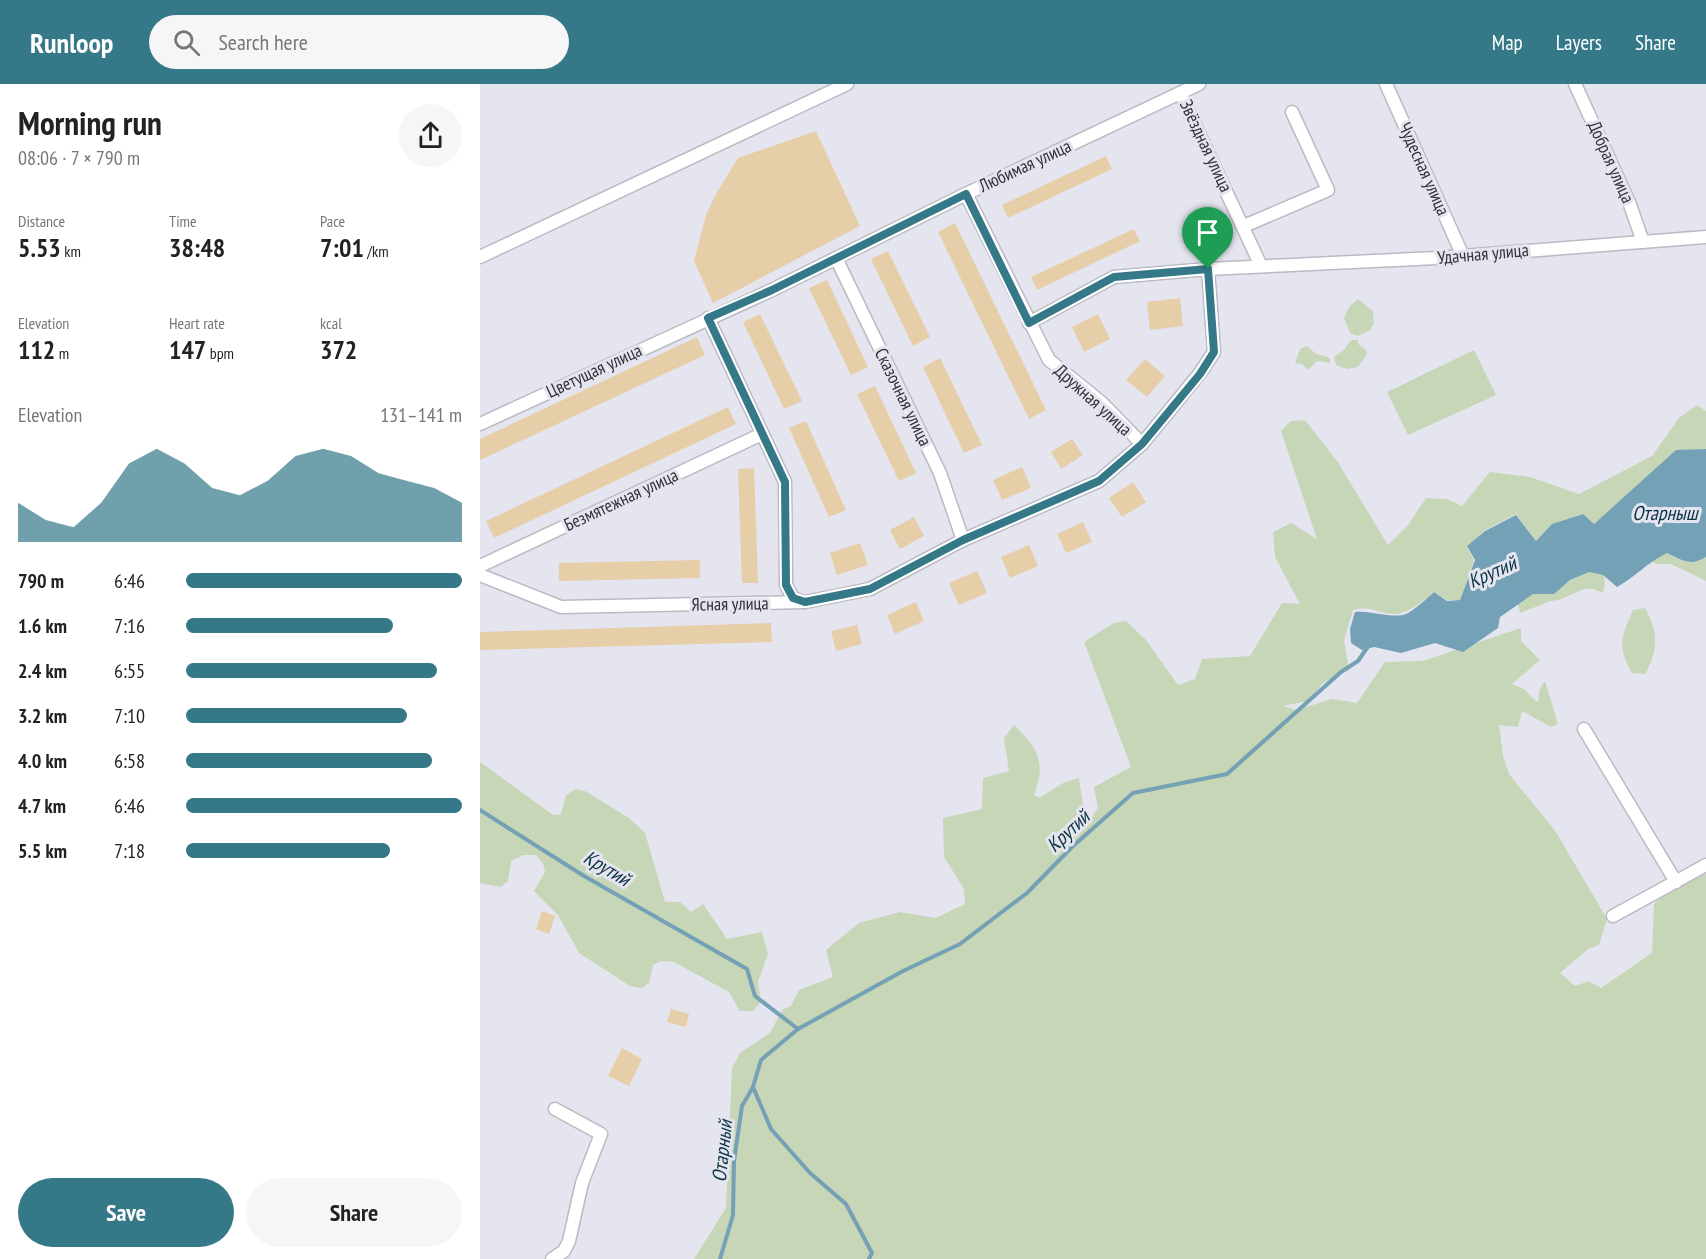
<!DOCTYPE html>
<html lang="en">
<head>
<meta charset="utf-8">
<style>
  body { margin:0; font-family:"PT Sans Narrow",sans-serif; background:#f6f6f6; color:#222; height:100vh; display:flex; flex-direction:column; font-size:22px; white-space:nowrap }
  * { box-sizing:border-box; margin:0 }
  p { font-size:20px; color:#767676 }
  .icon { flex:none; width:33px; height:33px; fill:none; stroke:currentColor; stroke-width:2; stroke-linecap:round; stroke-linejoin:round }
  .map { position:relative; flex:1; overflow:hidden }
  .details { display:flex; flex-direction:column; background:#fff; width:480px }
  .details>* { flex:none }
  .pin { position:absolute; display:grid; place-items:center; width:51px; height:51px; color:#fff; margin:-62px -26px; border-radius:50% 50% 50% 0; rotate:-45deg; box-shadow:0 0 6px #0007 }
  .pin .icon { rotate:45deg }
  .round { display:grid; place-items:center; flex:none; width:63px; height:63px; border-radius:32px; background:#f6f6f6 }
  .headline { display:flex; align-items:center; justify-content:space-between; height:102px; padding:0 18px }
  h1 { font-size:33px; font-weight:700; line-height:45px }
  .stats { display:grid; grid-template-columns:repeat(3,1fr); gap:9px; height:102px; padding:6px 18px }
  .stats div { display:grid; align-content:center }
  .stats b { font-size:26px; font-weight:700 }
  .stats small { font-size:16px; font-weight:400 }
  .stats p { font-size:16px }
  .chart { height:168px; padding:12px 18px }
  .chart p { display:flex; justify-content:space-between }
  .chart svg { width:100%; height:108px; margin-top:6px; fill:#357989; opacity:.7 }
  .button { display:flex; gap:12px; margin-top:auto; padding:12px 18px }
  .button a { flex:1; height:69px; border-radius:36px; background:#357989; color:#fff; font-size:24px; font-weight:700; line-height:69px; text-align:center }
  .button a+a { background:#f6f6f6; color:#222 }
  ul { padding:0 18px; list-style:none; font-size:20px }
  li { display:grid; grid-template-columns:96px 72px 1fr; align-items:center; height:45px }
  li i { height:15px; border-radius:8px; background:#357989 }
  header { display:flex; align-items:center; gap:36px; box-sizing:border-box; height:84px; padding:0 30px; background:#357989; color:#fff }
  header strong { font-size:28px }
  nav { display:flex; gap:33px; margin-inline-start:auto; font-size:21px }
  .search { width:420px; height:54px; background:#f6f6f6; display:flex; align-items:center; gap:15px; box-sizing:border-box; padding:0 21px; border-radius:33px; color:#767676; font-size:22px }
  main { display:flex; flex:1; min-height:0 }
  .map>svg:first-child { display:block }
  .green { fill:#c7d6b6 }
  .water { fill:#74a1b5 }
  .lines { fill:none; stroke-linecap:round; stroke-linejoin:round }
  .stream { stroke:#74a1b5; stroke-width:4 }
  .building { fill:#e5cea8 }
  .minor-casing { stroke:#b9bac4; stroke-width:15 }
  .minor { stroke:#fff; stroke-width:12 }
  .route-casing { stroke:#fff; stroke-width:12 }
  .route { stroke:#357989; stroke-width:8 }
  .labels { text-anchor:middle; stroke-width:6; stroke-linejoin:round; paint-order:stroke }
  .street-label { font-size:18px; fill:#313136; stroke:#e5e5f0 }
  .water-label { font-size:20px; font-style:italic; fill:#0b3544; stroke:#e5e5f0 }
</style>
</head>
<body>
<header>
<strong>Runloop</strong>
<div class="search"><svg class="icon" aria-label="search" viewBox="0 0 24 24"><circle cx="10" cy="10" r="6"/><path d="M15 15l6 6"/></svg>Search here</div>
<nav><a>Map</a><a>Layers</a><a>Share</a></nav>
</header>
<main>
<section class="details">
<div class="headline"><div><h1>Morning run</h1><p>08:06 · 7 × 790 m</p></div><a class="round"><svg class="icon" aria-label="share" viewBox="0 0 24 24"><path d="M12 15V3M7 8l5-5 5 5M5 13v7h14v-7"/></svg></a></div>
<div class="stats">
<div><p>Distance</p><b>5.53<small> km</small></b></div>
<div><p>Time</p><b>38:48</b></div>
<div><p>Pace</p><b>7:01<small> /km</small></b></div>
</div>
<div class="stats">
<div><p>Elevation</p><b>112<small> m</small></b></div>
<div><p>Heart rate</p><b>147<small> bpm</small></b></div>
<div><p>kcal</p><b>372</b></div>
</div>
<div class="chart"><p><span>Elevation</span>131–141 m</p>
<svg viewBox="0 0 160 44" preserveAspectRatio="none"><path d="M0 44V28L10 35L20 38L30 28L40 12L50 6L60 12L70 22L80 25L90 19L100 9L110 6L120 9L130 16L140 19L150 22L160 28V44z"/></svg>
</div>
<ul>
<li><b>790 m</b>6:46<i style="width:100%"></i></li>
<li><b>1.6 km</b>7:16<i style="width:75%"></i></li>
<li><b>2.4 km</b>6:55<i style="width:91%"></i></li>
<li><b>3.2 km</b>7:10<i style="width:80%"></i></li>
<li><b>4.0 km</b>6:58<i style="width:89%"></i></li>
<li><b>4.7 km</b>6:46<i style="width:100%"></i></li>
<li><b>5.5 km</b>7:18<i style="width:74%"></i></li>
</ul>
<div class="button"><a>Save</a><a>Share</a></div>
</section>
<div class="map">
<svg width="1226" height="1175" viewBox="0 0 1226 1175">
  <rect width="100%" height="100%" fill="#e5e5f0"/>
  <g class="green">
    <polygon points="878,215 893,227 894,239 890,246 878,252 870,249 864,234 869,223"/>
    <polygon points="871,256 878,256 878,260 886,266 887,270 878,283 867,285 856,281 854,273 863,267"/>
    <polygon points="827,262 836,270 850,274 850,279 837,277 828,286 822,280 815,279 820,265"/>
    <polygon points="994,266 1016,311 928,351 907,308"/>
    <path d="M1217 321 1226 327V365L1196 367 1114 440 1102 430 1072 440 1056 457 1036 430 1005 446 987 463 994 476 980 516H967L953 508C945 516 928 529 916 530 900 531 893 521 873 526L864 556 869 586 843 599 828 617 803 622 816 626 852 615 877 619 905 578 943 577 1041 544V557L1060 576 1032 600 1044 605 1058 619 1060 604 1065 597 1078 640 1071 643 1042 627 1038 643 1019 641 1023 672 1029 690 1076 748 1127 835 1119 861 1108 865 1080 889 1095 902 1109 897 1121 904 1172 869 1174 820 1190 805 1226 790V1175H214L246 1124 252 984 260 969 290 949 302 926 311 922 319 906 353 893 346 866 379 839 420 828 456 834 485 820 484 805 464 773 463 734 502 725 503 694 529 687 524 654 534 641C559 665 566 678 554 711L559 714 585 698 599 694 603 722 610 736 618 724 614 703 651 683 604 558 634 539 646 537 666 556 698 601 715 595 722 575 770 572 802 519 820 520 795 473 793 448 811 439 837 455 801 347 811 337 825 336 857 377 908 461 928 441 946 414 967 415 982 422 1010 388 1050 393 1099 410 1172 372 1199 334Z"/>
    <path d="M1187 469C1202 477 1211 483 1226 473V497L1191 480H1177L1171 477Z"/>
    <polygon points="1109,488 1123,491 1125,497 1123,509 1113,505 1104,505 1079,516 1071,517 1040,529 1038,520 1053,510 1074,510 1090,496"/>
    <path d="M1165 524C1178 548 1179 565 1165 590L1152 589C1137 563 1141 553 1153 526Z"/>
    <polygon points="0,678 73,731 81,730 86,711 96,705 105,707 149,734 165,749 185,818 200,818 211,828 223,820 247,855 282,848 288,870 278,898 281,918 273,927 260,927 249,908 194,878 181,877 173,881 169,899 162,904 150,902 99,869 78,831 54,807 65,788 63,779 56,771 43,771 31,777 28,797 21,803 0,799"/>
  </g>
  <path class="water" d="M1226 365V473C1210 483 1202 476 1187 469 1168 478 1155 493 1137 503L1123 491 1109 488 1090 496 1074 510H1053L1020 533 1018 544 983 568 955 559 921 569 894 563 882 566 871 559 870 545 875 528C890 526 916 536 928 529 937 524 946 515 954 508L967 517 980 516 995 476 987 462 1005 447 1036 431 1056 457 1072 440 1103 430 1114 440 1196 366Z"/>
  <g class="lines">
    <g class="stream">
      <polyline points="0,726 104,792 267,885 275,912 318,945 423,887 480,860 547,809 593,762 653,709 747,690 861,588 878,577 889,561"/>
      <polyline points="273,1003 291,1045 330,1089 366,1120 392,1169 389,1175"/>
      <polyline points="240,1175 253,1131 254,1077 262,1022 273,1003 281,976 318,945"/>
    </g>
  </g>
  <g class="building">
    <polygon points="336,47 380,142 233,219 214,177 226,131 236,110 258,74"/>
    <polygon points="626,72 632,85 528,134 522,121"/>
    <polygon points="475,139 566,326 549,335 458,148"/>
    <polygon points="654,145 660,157 557,206 551,193"/>
    <polygon points="408,167 450,253 433,262 391,175"/>
    <polygon points="347,196 388,283 371,291 329,204"/>
    <polygon points="700,214 703,242 670,246 667,218"/>
    <polygon points="280,230 322,317 304,325 263,238"/>
    <polygon points="618,230 630,255 604,268 592,243"/>
    <polygon points="217,253 225,271 0,376 0,355"/>
    <polygon points="460,274 502,361 484,369 443,283"/>
    <polygon points="665,275 685,292 667,313 646,296"/>
    <polygon points="395,302 436,389 419,397 377,310"/>
    <polygon points="248,323 256,340 14,454 6,437"/>
    <polygon points="326,337 366,426 349,433 309,344"/>
    <polygon points="592,355 603,371 581,385 571,368"/>
    <polygon points="542,383 551,404 522,416 513,396"/>
    <polygon points="274,384 278,499 262,499 258,385"/>
    <polygon points="653,398 666,418 642,433 629,414"/>
    <polygon points="434,433 444,452 420,465 410,446"/>
    <polygon points="603,438 612,458 586,469 577,450"/>
    <polygon points="380,459 388,481 357,491 350,469"/>
    <polygon points="549,461 558,482 530,494 521,473"/>
    <polygon points="220,476 220,494 79,497 79,479"/>
    <polygon points="497,487 507,509 479,521 469,499"/>
    <polygon points="436,518 444,537 415,550 407,531"/>
    <polygon points="291,539 292,558 0,566 0,548"/>
    <polygon points="377,541 382,560 356,567 351,547"/>
    <polygon points="62,827 75,832 69,850 56,845"/>
    <polygon points="191,925 209,930 206,943 187,938"/>
    <polygon points="142,964 162,975 149,1002 128,992"/>
  </g>
  <g class="lines">
    <defs>
      <g id="minor">
        <polyline points="906,0 982,170"/>
        <polyline points="1095,0 1149,118 1163,158"/>
        <polyline points="700,9 781,182"/>
        <polyline points="486,110 569,276 622,319 662,360"/>
        <polyline points="764,142 848,106 812,28"/>
        <polyline points="0,173 367,0"/>
        <polyline points="356,174 460,389 483,456"/>
        <polyline points="228,234 305,398 306,501 313,514 324,518"/>
        <polyline points="549,239 634,193 728,185 956,174 1226,153"/>
        <polyline points="0,340 292,206 486,110 719,0"/>
        <polyline points="0,482 282,350"/>
        <polyline points="0,491 81,523 325,518 390,505 483,456 619,397 662,360 720,289 734,268 728,185"/>
        <polyline points="1104,645 1196,798"/>
        <polyline points="1133,832 1226,781"/>
        <polyline points="72,1175 84,1167 89,1157 102,1099 121,1050 75,1025"/>
      </g>
    </defs>
    <use href="#minor" class="minor-casing"/>
    <use href="#minor" class="minor"/>
  </g>
  <g class="lines">
    <defs>
      <polygon id="route" points="486,110 549,239 634,193 728,185 734,268 720,290 662,360 619,397 483,456 390,505 325,518 313,514 306,501 305,398 228,234 292,206"/>
    </defs>
    <use href="#route" class="route-casing"/>
    <use href="#route" class="route"/>
  </g>
  <g class="labels">
    <g class="street-label">
      <text transform="translate(726 62) rotate(65)" y="6">Звёздная улица</text>
      <text transform="translate(1131 78) rotate(66)" y="6">Добрая улица</text>
      <text transform="translate(545 82) rotate(-25)" y="6">Любимая улица</text>
      <text transform="translate(944 85) rotate(66)" y="6">Чудесная улица</text>
      <text transform="translate(1003 170) rotate(-5)" y="6">Удачная улица</text>
      <text transform="translate(114 287) rotate(-25)" y="6">Цветущая улица</text>
      <text transform="translate(423 313) rotate(64)" y="6">Сказочная улица</text>
      <text transform="translate(613 316) rotate(42)" y="6">Дружная улица</text>
      <text transform="translate(141 416) rotate(-25)" y="6">Безмятежная улица</text>
      <text transform="translate(250 520) rotate(-1)" y="6">Ясная улица</text>
    </g>
    <g class="water-label">
      <text x="1185" y="436">Отарныш</text>
      <text transform="translate(1012 488) rotate(-24)" y="7">Крутий</text>
      <text transform="translate(588 747) rotate(-43)" y="7">Крутий</text>
      <text transform="translate(127 784) rotate(31)" y="7">Крутий</text>
      <text transform="translate(242 1067) rotate(-84)" y="7">Отарный</text>
    </g>
  </g>
</svg>
<div class="pin" style="left:728px;top:185px;background:#1e9e55"><svg class="icon" aria-label="arrive" viewBox="0 0 24 24"><path d="M6 21V4h12l-3 4 3 4H6"/></svg></div>
</div>
</main>
</body>
</html>
